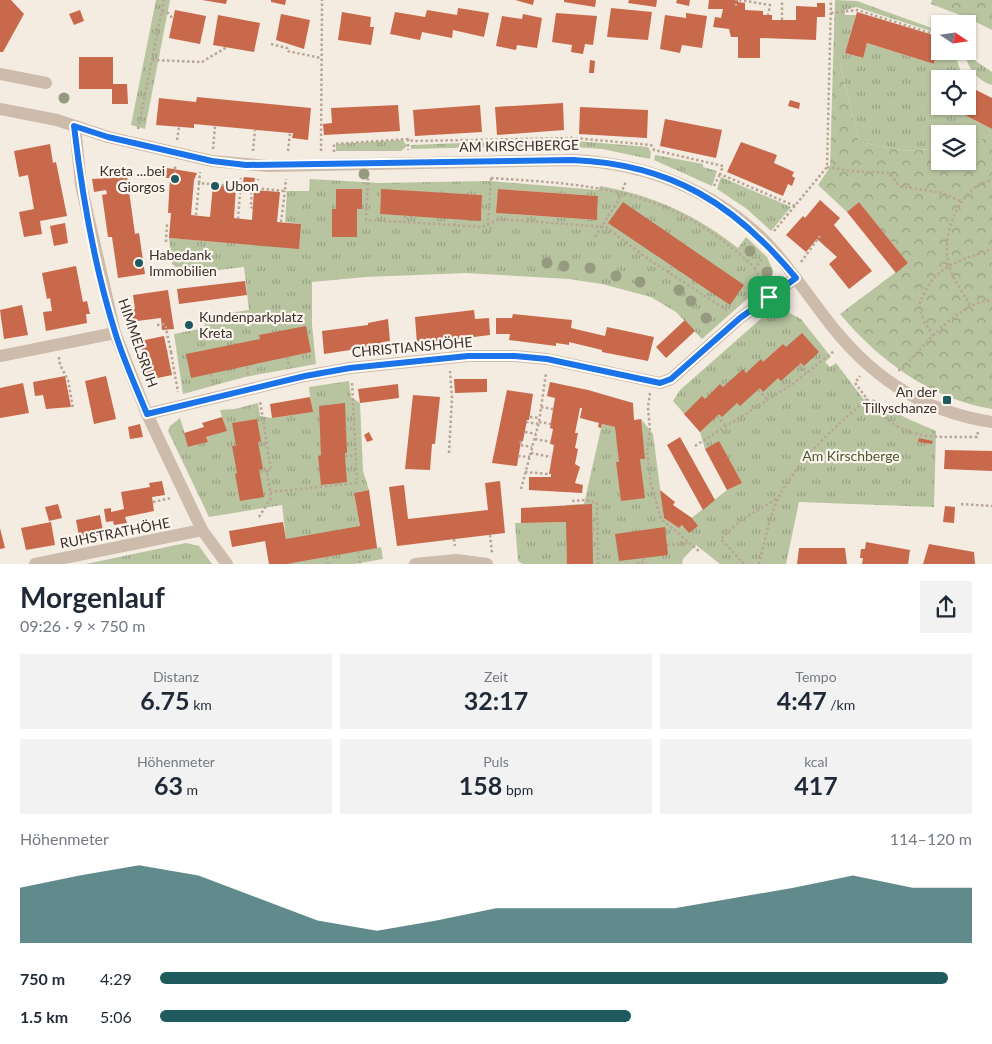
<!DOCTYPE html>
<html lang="de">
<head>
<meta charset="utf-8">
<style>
  body { margin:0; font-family:Lato,sans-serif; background:#f2f2f3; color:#1f2937; height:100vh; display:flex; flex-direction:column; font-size:19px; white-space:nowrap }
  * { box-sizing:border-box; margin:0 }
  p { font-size:16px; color:#747a83 }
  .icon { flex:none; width:28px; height:28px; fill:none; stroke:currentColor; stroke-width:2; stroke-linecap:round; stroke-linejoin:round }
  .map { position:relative; height:564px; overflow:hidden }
  .drawer { display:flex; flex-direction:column; background:#fff; flex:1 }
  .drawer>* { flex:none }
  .needle { width:32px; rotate:103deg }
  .fabs { position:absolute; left:931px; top:15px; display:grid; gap:10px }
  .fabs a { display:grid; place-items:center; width:45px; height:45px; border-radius:0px; background:#fff; box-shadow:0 1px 4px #0004; font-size:25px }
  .pin { position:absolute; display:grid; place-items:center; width:42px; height:42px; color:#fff; margin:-21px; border-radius:10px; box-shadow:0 2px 8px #0006 }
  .round { display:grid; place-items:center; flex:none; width:52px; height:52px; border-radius:0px; background:#f2f2f3 }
  .overview { display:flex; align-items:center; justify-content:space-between; height:85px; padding:0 20px }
  h1 { font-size:28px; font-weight:700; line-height:38px }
  .stats { display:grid; grid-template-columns:repeat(3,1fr); gap:8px; height:85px; padding:5px 20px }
  .stats div { display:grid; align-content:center; border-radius:0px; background:#f2f2f3; text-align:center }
  .stats b { font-size:25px; font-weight:700 }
  .stats small { font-size:14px; font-weight:400 }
  .stats p { font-size:14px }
  .chart { height:140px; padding:10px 20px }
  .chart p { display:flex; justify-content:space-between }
  .chart svg { width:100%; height:90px; margin-top:5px; fill:#1f5a5e; opacity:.7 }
  ul { padding:0 20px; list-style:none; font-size:16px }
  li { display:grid; grid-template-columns:80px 60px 1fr; align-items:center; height:38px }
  li i { height:12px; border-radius:6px; background:#1f5a5e }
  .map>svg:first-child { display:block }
  .grass { fill:url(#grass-tufts); fill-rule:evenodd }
  .forest { fill:url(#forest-crowns) }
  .building { fill:#c8694b }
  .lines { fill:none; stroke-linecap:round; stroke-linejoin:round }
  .path { stroke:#b9a596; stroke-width:2.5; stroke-dasharray:2.5 2.5; stroke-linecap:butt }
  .street { stroke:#cdbbac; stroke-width:12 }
  .tree { fill:#969b7f }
  .route-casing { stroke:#fff; stroke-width:10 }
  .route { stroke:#1a73e8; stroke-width:6 }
  .poi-dot { fill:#1f5a5e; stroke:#fbf5ee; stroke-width:2 }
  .labels { text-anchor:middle; stroke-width:4.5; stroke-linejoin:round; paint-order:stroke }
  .street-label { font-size:14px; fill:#3b302b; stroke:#fbf5ee }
  .poi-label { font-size:14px; fill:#3b302b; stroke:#fbf5ee; text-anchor:start }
  .park-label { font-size:14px; fill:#4a5a2e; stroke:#fbf5ee }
</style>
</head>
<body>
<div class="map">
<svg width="992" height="564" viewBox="0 0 992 564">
  <defs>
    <pattern id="grass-tufts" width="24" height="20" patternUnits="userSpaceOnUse" patternTransform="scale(1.25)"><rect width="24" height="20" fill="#b8c4a0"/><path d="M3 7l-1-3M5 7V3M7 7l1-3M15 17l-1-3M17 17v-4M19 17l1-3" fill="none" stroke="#97a083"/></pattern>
    <pattern id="forest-crowns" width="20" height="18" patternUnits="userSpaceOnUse" patternTransform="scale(1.25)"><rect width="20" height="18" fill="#b8c4a0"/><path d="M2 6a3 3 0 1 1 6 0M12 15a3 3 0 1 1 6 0" fill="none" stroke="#97a083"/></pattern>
  </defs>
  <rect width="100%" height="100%" fill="#f4ebe1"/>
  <g class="grass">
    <polygon points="156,0 170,0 145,129 131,125"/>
    <polygon points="835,0 857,1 940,31 940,34 856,7 845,10 845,15 856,15 845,53 862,58 867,43 934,64 940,45 940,51 954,51 963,79 940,79 940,106 954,106 953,109 992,129 992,134 968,146 968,134 940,134 940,154 930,149 907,151 859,142 840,63 833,63"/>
    <path d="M968 46 970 47V57L992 72V85C980 82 968 69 966 57 965 51 967 52 968 46Z"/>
    <polygon points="403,140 407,146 401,151 336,151 336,144"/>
    <polygon points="571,140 571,147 491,147 491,143"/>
    <polygon points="577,141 648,147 651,152 650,159 602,149 575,147"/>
    <polygon points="488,142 488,147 411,149 411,145"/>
    <polygon points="655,155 703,164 703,167 717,171 712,186 654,160"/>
    <polygon points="721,177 791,207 771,231 747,209 717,189"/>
    <path d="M310 179 379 183 490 181 598 190 600 186C653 195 696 215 738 248L746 237 767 257 773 271 772 278 768 285 756 291 702 339 676 312 651 297 602 284 569 279 466 273 366 277 312 282V325L316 364 245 377 183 394 174 334 205 328 204 317 249 310 244 267 185 274 172 264 169 238 298 248 300 224 285 222 287 191H309ZM498 189 598 196 597 220 497 213ZM381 190 482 195 481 220 380 214Z"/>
    <polygon points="784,310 801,319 831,357 825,362 830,367 836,363 868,405 873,399 906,418 936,431 934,507 799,502 786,564 720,564 696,545 683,559 682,564 523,564 518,561 515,523 566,522 566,505 584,504 602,424 615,427 641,419 653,434 664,518 679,528 727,490 741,483 718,442 705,449 700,432 673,401 680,390 765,315 772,312"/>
    <polygon points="349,381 351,397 360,403 363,471 369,490 354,493 360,526 373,524 377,548 381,547 383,559 354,564 269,564 286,539 282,505 209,517 168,431 170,426 180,418 189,447 207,442 206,437 226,431 220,410 235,409 258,403 260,416 272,418 312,412 309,387"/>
    <polygon points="186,543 199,546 212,564 86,564"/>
  </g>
  <g class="forest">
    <polygon points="932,0 992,0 992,30 968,18 931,4"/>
    <path d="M833 63H840L859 142 907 151 930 149 940 154V161H968V146L992 134V409C929 398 880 361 840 314L908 263 859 202 847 212 818 185 830 167Z"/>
  </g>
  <g class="building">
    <polygon points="0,0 11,0 24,14 3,52 0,52"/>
    <polygon points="202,0 227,0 226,4"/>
    <polygon points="271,0 286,0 285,5 271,2"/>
    <polygon points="515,0 534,0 533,5"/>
    <polygon points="564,0 596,0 595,7 564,2"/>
    <polygon points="629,0 657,0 656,7 628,3"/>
    <polygon points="677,0 690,0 689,6 676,3"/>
    <polygon points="709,0 738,0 738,2 745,3 745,10 763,11 763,15 772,15 772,20 796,20 796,6 817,7 817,3 825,3 825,17 817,17 816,40 760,38 760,58 738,58 738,37 731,37 729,29 713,27 715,17 721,18 723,9 708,9"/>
    <polygon points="458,8 489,13 484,37 453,30 452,38 422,32 420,40 390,34 395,12 425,17 427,10 457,15"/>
    <polygon points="611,8 652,12 648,40 607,37"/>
    <polygon points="80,10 84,21 74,25 69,14"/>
    <polygon points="175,10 206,16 200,44 169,38"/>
    <polygon points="342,12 371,17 370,27 374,27 371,45 338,40"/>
    <polygon points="857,12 940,37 934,64 867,43 863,58 845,53"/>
    <polygon points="556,13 597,16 593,45 585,44 583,54 571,52 572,45 552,42"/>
    <polygon points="686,13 707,16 702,48 682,45 680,53 660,49 665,15 686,18"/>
    <polygon points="281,14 310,20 304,49 276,40"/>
    <polygon points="523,14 542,18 537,48 517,45 516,50 496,46 502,16 522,19"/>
    <polygon points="218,15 260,23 254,52 213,45"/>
    <polygon points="79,57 113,57 113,84 127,84 128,104 112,104 112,89 79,89"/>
    <polygon points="590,60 595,61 594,73 589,73"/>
    <polygon points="968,86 992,98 992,129 953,109 954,106 968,106"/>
    <polygon points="197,97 311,108 308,140 292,138 293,133 290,133 194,124 194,128 156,125 159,98 196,102"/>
    <polygon points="790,100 800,103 799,109 788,106"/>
    <polygon points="563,103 564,130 497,135 495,107"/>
    <polygon points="398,105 400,131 324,135 323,124 332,123 331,108"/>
    <polygon points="480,105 482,132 415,136 413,110"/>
    <polygon points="580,107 648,110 647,138 579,134"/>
    <polygon points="665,119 722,130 716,158 660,146"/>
    <polygon points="741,142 777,155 774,163 794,172 792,176 795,178 792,186 788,184 783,196 727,172"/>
    <polygon points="50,144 53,163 56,162 67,216 40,221 42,234 24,237 19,212 34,209 28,175 19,177 14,151"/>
    <polygon points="167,168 197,173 194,180 191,215 210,217 213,185 236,187 234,218 252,220 254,190 280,192 277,222 301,224 299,249 169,238 171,213 168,213 170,178 166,178"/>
    <polygon points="127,177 135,234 139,233 145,274 118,278 112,237 108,237 102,195 107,194 106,190 94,192 92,179"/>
    <polygon points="244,177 255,178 254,183 243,182"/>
    <polygon points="336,189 362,189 362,209 357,209 357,237 332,237 332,209 336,209"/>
    <polygon points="381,189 482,195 481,221 380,214"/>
    <polygon points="498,189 598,196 597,220 496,213"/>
    <polygon points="820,200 840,218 834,225 872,271 849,289 829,264 837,257 817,239 806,252 786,235 803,216 805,218"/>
    <polygon points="623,202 744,285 730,305 608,223"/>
    <polygon points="859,202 908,263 896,273 847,212"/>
    <polygon points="65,223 68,243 54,246 50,226"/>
    <polygon points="76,266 83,302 87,301 90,314 86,314 87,323 46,331 43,312 52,311 50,298 47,299 42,273"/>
    <polygon points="245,281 247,295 179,304 177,289"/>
    <polygon points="168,290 174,329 162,330 161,318 129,322 128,310 135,309 133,295"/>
    <polygon points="22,305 28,335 4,339 0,310"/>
    <polygon points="474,310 475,319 489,318 490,335 417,344 415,317"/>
    <polygon points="513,314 572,320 571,328 605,336 607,327 654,337 648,361 602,352 602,350 569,342 569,345 556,343 556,346 509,340 510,334 496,334 496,318 512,318"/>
    <polygon points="388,319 390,341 383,342 383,345 324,354 322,331 368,325 368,323"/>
    <polygon points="685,320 695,331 666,358 656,347"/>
    <polygon points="306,326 311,352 191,378 186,354 260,339 259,335"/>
    <polygon points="802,333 819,352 804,366 801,363 781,381 778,378 763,392 760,388 740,406 737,403 722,417 719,414 700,432 684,414 702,396 705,399 720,384 723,387 743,369 746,373 761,359 763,362 783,344 786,347"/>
    <polygon points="164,336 172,375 148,380 140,341"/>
    <polygon points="65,376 71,407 46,409 43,395 35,396 33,382"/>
    <polygon points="106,376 116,419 94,424 85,381"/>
    <polygon points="454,379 487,379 487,392 455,393"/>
    <polygon points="550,382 588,390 633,403 634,420 641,419 645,459 640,459 645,498 621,501 616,462 619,462 615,427 602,424 601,428 598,427 599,423 580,418 583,403 582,408 580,408 575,433 578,433 575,448 578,449 575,464 580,467 575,483 583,485 582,493 529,490 529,477 551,477 551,474 549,474 554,445 550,444 553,429 550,428 555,398 547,396"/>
    <polygon points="23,383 29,413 0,418 0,388"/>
    <polygon points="398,384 399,398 360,403 358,389"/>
    <polygon points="507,390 533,394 529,420 527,420 523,441 521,441 517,466 492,463"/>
    <polygon points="413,395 440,397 435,444 432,444 430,470 405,469"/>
    <polygon points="310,397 313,412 272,418 270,404"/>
    <polygon points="345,403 347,453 345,453 345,456 347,482 321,485 318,456 321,455 319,406"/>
    <polygon points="222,417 227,431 206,437 208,442 188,447 184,433 204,427 202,423"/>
    <polygon points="257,419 261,441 258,442 263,469 259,470 264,497 240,501 235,474 237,473 232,446 236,446 232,423"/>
    <polygon points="140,424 143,437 130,439 128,427"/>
    <polygon points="369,432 373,440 367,442 364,435"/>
    <polygon points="680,437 715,500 703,510 667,445"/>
    <polygon points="919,438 933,441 932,444 918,442"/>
    <polygon points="719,441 742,483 727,490 705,449"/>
    <polygon points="945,450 992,451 992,471 944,469"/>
    <polygon points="162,481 165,495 152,497 154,511 125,517 127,523 114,525 113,521 106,522 104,509 111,508 111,512 124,509 121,492 150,487 149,483"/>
    <polygon points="500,481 505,533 397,546 389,487 404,485 408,519 488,510 485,483"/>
    <polygon points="369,490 377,548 286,564 269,564 265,541 232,547 229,531 276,523 283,522 286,539 360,526 354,493"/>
    <polygon points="660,490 675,502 673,505 692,518 698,526 689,533 682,525 679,528 664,518"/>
    <polygon points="58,504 62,518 49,521 45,507"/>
    <polygon points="592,504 593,564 567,564 566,522 521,523 521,508"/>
    <polygon points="945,506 955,507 954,523 943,522"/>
    <polygon points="100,515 104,536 80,541 76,520"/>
    <polygon points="51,522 55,545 26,550 21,528"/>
    <polygon points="665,527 668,555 619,561 615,534"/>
    <polygon points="0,528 5,548 0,549"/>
    <polygon points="866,542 910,550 908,564 862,564 863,558 860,558 861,549 865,549"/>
    <polygon points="929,544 974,552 975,564 923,564"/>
    <polygon points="799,548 845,548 847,564 797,564"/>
  </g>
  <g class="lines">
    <g class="path">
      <polyline points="739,0 770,5 768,15"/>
      <polyline points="736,6 736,0"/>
      <polyline points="162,11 168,13 173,19"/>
      <polyline points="831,13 857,10 940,36"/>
      <polyline points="782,20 782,0"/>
      <polyline points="271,44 287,48 287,51 321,58"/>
      <polyline points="152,60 202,62 227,47"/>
      <polyline points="138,129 164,0"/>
      <polyline points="408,139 408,150"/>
      <polyline points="177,140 179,127"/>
      <polyline points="213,149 215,126"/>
      <polyline points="253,151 255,130"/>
      <polyline points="288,151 290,133"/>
      <polyline points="321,151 322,0"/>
      <polyline points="334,152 334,144 408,139 413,141 574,138 651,145 654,150 723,166 720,174 795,206"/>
      <polyline points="827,167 852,171 890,173 899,186 943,193 962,202"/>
      <polyline points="368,178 366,220 404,222"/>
      <path d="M491 178C599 185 672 189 755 268L763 258"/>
      <polyline points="491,178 488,224 493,232"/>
      <polyline points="175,179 175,165"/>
      <polyline points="199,183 200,172"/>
      <polyline points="714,186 720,174"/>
      <polyline points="252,187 251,207 253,208"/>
      <polyline points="257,190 258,179"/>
      <polyline points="196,215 199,183 285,191 286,179"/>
      <polyline points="405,216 404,222 482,227 499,219 606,227 648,259 728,311"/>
      <polyline points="238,219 241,178"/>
      <polyline points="281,222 285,191"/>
      <polyline points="454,225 455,219"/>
      <polyline points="774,231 827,167 831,0"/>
      <polyline points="595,237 618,201 626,181"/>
      <polyline points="166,242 167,225 170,225"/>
      <polyline points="801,262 820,236"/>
      <polyline points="755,268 763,285"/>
      <polyline points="668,272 672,266"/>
      <path d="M970 305C963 292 952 279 949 264 942 241 953 206 972 190 977 185 986 182 992 179"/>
      <polyline points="157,325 165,324 171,352 167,352"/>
      <path d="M933 336C929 328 921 318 920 309 919 303 921 299 924 294 937 264 964 260 992 249"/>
      <polyline points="171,352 178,392"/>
      <polyline points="59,357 60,365 68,380 73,408"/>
      <polyline points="287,357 289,365"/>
      <polyline points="799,365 807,373"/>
      <polyline points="247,367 248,376"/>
      <path d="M898 370H901C923 347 958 302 992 300"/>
      <polyline points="211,374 213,385"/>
      <polyline points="758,390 767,399"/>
      <polyline points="650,393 648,407 650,431 647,451 651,484 661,519 700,552"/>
      <path d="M867 399C902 441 926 437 977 437L978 432"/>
      <polyline points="541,407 553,409"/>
      <polyline points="717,416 725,425"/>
      <polyline points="530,417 540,418"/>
      <polyline points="526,422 539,424"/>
      <polyline points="539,422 551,424"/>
      <polyline points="345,429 354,428"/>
      <polyline points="525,432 536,434"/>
      <polyline points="535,439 551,442"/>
      <polyline points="521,441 520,445 532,447"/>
      <polyline points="258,444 266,443"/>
      <polyline points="695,446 794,383 834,351"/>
      <polyline points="449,453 452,398 450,371"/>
      <polyline points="531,453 551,457"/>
      <polyline points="345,456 355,456"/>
      <polyline points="518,456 530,457"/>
      <polyline points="260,472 267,471"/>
      <polyline points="525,472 548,474"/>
      <polyline points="521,489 539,422 546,373"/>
      <polyline points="270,492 357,483 352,382"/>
      <polyline points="572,501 585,500 597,503 598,564"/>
      <polyline points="153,502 171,498"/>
      <polyline points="961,504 992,506"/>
      <polyline points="259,517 271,498 267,471 271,470 260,401"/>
      <polyline points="592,529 597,529"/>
      <polyline points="490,535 492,553"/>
      <polyline points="454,539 455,546"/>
      <polyline points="667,545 688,543"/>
      <polyline points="358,551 360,564"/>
      <polyline points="327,557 328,564"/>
      <polyline points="643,558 644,563"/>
      <polyline points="292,563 292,564"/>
      <polyline points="637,564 639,562 647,564"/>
      <polyline points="744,564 721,539 740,521 776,499 778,500"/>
      <path d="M759 564C765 541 770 512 782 491 803 455 836 426 867 399L855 383 860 376"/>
    </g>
    <g class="street">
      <polyline points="0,74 46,83"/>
      <path d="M0 109 57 120 108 137 212 161 269 166 573 160C639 163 700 185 751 228 780 253 801 286 824 316 867 374 919 411 992 422"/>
      <polyline points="75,126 81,185 115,333 147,414 202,530 227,564"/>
      <polyline points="0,356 115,333"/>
      <polyline points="147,414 305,376 350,368 468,356 515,356 547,359 660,383 671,379 740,318 796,278"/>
      <polyline points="35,564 202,530"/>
      <polyline points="415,564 456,560 487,564"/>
    </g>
  </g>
  <g class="tree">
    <circle cx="64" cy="98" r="5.5"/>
    <circle cx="364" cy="174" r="5.5"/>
    <circle cx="750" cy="251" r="5.5"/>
    <circle cx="547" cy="263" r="5.5"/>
    <circle cx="564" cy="266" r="5.5"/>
    <circle cx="590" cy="268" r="5.5"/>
    <circle cx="767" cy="272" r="5.5"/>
    <circle cx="616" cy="276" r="5.5"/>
    <circle cx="640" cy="282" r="5.5"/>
    <circle cx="679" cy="290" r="5.5"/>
    <circle cx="691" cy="301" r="5.5"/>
    <circle cx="706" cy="318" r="5.5"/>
  </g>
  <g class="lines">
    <defs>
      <path id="route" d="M74 126 108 137 212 161 246 165 573 160C671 164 735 204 796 278L740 318 671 379 660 383 547 359 515 356H468L350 368 305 376 147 414C136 387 123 359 115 332 94 265 82 195 74 126Z"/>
    </defs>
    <use href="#route" class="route-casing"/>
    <use href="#route" class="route"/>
  </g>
  <g class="poi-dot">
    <circle cx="175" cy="179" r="5"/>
    <circle cx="215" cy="186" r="5"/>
    <circle cx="139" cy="263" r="5"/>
    <circle cx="189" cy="325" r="5"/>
    <rect x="942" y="395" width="10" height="10" rx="2.5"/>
  </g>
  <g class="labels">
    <g class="street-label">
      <text transform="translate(519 146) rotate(-1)" y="5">AM KIRSCHBERGE</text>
      <text transform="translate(138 343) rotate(71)" y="5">HIMMELSRUH</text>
      <text transform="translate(412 347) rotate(-5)" y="5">CHRISTIANSHÖHE</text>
      <text transform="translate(115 533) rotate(-11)" y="5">RUHSTRATHÖHE</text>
    </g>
    <g class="poi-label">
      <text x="165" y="176" text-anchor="end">Kreta ...bei<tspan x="165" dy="16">Giorgos</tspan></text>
      <text x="225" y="191">Ubon</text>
      <text x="149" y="260">Habedank<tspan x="149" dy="16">Immobilien</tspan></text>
      <text x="199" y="322">Kundenparkplatz<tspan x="199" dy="16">Kreta</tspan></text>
      <text x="937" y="397" text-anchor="end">An der<tspan x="937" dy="16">Tillyschanze</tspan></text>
    </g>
    <g class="park-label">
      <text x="851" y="461">Am Kirschberge</text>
    </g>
  </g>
</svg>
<div class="fabs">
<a><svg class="needle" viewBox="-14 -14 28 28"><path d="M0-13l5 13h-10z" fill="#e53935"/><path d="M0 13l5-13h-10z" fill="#747a83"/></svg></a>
<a><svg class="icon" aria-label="locate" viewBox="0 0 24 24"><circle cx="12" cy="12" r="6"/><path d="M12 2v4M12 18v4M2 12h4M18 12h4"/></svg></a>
<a><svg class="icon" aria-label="layers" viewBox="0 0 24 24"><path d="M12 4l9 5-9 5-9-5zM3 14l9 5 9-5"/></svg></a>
</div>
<div class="pin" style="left:769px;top:297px;background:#1e9e55"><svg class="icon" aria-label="arrive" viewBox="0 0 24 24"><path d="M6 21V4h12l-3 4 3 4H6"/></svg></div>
</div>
<section class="drawer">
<div class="overview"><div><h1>Morgenlauf</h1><p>09:26 · 9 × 750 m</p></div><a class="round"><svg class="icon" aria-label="share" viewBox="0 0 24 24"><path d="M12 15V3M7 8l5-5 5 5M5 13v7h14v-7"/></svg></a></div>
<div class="stats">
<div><p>Distanz</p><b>6.75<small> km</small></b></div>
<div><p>Zeit</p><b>32:17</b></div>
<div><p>Tempo</p><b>4:47<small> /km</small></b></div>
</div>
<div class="stats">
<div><p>Höhenmeter</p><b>63<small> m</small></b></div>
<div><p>Puls</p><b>158<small> bpm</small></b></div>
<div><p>kcal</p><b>417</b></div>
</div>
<div class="chart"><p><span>Höhenmeter</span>114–120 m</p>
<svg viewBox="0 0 160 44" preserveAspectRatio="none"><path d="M0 44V17L10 11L20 6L30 11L40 22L50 33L60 38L70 33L80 27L90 27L100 27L110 27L120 22L130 17L140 11L150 17L160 17V44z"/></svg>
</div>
<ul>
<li><b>750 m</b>4:29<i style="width:97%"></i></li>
<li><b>1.5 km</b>5:06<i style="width:58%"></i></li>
</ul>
</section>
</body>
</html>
